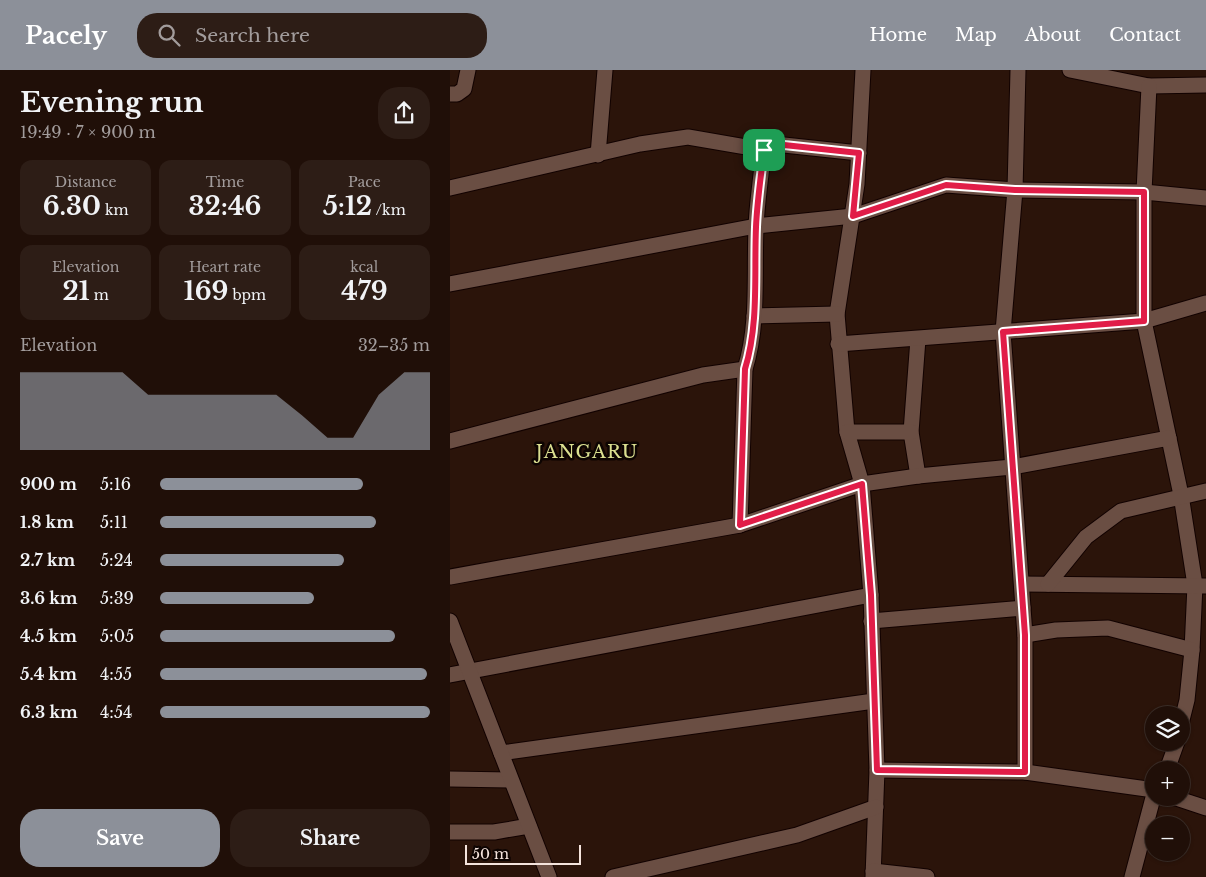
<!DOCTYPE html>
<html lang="en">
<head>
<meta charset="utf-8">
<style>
  body { margin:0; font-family:"Libre Baskerville",serif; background:#2d1d16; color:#f1f3f6; height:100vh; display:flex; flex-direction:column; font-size:19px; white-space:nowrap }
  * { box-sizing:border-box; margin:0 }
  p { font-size:16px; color:#a29c9c }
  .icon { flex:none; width:28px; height:28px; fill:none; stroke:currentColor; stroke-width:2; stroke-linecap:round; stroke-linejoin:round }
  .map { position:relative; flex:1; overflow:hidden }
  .details { display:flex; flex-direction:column; background:#200f08; width:450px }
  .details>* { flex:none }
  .buttons { position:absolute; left:695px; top:636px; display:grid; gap:10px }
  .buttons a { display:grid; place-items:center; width:45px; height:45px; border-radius:50%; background:#200f08; box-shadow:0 1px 4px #0004,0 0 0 1px #3d2f29; font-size:25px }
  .scale { position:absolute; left:15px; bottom:12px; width:116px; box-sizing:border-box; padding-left:5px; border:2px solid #f5e4dd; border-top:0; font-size:14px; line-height:18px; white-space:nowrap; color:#f5e4dd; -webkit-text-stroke:4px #0d0402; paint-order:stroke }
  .pin { position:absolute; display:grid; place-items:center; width:42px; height:42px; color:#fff; margin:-21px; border-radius:10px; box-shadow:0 2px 8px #0006 }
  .round { display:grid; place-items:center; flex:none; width:52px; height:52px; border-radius:20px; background:#2d1d16 }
  .head { display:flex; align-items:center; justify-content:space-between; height:85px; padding:0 20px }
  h1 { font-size:28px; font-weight:800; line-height:38px }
  .figures { display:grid; grid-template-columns:repeat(3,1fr); gap:8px; height:85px; padding:5px 20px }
  .figures div { display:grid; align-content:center; border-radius:12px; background:#2d1d16; text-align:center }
  .figures b { font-size:25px; font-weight:800 }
  .figures small { font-size:14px; font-weight:400 }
  .figures p { font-size:14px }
  .chart { height:140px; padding:10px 20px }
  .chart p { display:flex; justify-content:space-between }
  .chart svg { width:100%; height:90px; margin-top:5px; fill:#8c9099; opacity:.7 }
  .primary-button { display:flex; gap:10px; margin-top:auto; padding:10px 20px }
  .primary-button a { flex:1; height:58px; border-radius:20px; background:#8c9099; color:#fff; font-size:20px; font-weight:800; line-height:58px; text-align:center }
  .primary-button a+a { background:#2d1d16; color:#f1f3f6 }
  ul { padding:0 20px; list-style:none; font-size:16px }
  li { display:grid; grid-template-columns:80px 60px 1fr; align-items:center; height:38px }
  li i { height:12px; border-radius:6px; background:#8c9099 }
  header { display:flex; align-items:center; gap:30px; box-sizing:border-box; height:70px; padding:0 25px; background:#8c9099; color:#fff }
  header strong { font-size:24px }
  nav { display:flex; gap:28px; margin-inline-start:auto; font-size:18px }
  .search { width:350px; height:45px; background:#2d1d16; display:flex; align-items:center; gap:12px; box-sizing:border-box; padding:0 18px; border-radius:20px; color:#a29c9c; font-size:19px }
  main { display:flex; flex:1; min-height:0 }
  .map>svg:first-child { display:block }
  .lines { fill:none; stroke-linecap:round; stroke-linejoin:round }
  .street-casing { stroke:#120200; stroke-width:17 }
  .secondary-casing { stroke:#120200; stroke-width:17 }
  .street { stroke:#6a4e43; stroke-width:15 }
  .secondary { stroke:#6a4e43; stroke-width:15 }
  .route-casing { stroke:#fff; stroke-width:10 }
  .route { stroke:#e11d48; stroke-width:6 }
  .labels { text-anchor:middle; stroke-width:5; stroke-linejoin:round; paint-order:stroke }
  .quarter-label { font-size:18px; letter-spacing:1px; fill:#dbdf90; stroke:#0d0402 }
</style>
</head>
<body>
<header>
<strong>Pacely</strong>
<div class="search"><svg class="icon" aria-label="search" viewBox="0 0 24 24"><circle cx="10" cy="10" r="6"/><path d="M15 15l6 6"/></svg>Search here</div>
<nav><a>Home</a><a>Map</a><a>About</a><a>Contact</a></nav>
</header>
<main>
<section class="details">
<div class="head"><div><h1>Evening run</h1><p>19:49 · 7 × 900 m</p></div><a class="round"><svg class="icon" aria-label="share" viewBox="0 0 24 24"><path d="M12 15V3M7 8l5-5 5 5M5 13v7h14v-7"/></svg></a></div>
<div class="figures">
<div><p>Distance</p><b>6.30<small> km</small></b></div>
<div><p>Time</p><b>32:46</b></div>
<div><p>Pace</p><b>5:12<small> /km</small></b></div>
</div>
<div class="figures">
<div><p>Elevation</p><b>21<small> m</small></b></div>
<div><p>Heart rate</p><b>169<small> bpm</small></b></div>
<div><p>kcal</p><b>479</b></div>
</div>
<div class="chart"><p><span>Elevation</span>32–35 m</p>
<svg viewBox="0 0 160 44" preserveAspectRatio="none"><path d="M0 44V6L10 6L20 6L30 6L40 6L50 17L60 17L70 17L80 17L90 17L100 17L110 27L120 38L130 38L140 17L150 6L160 6V44z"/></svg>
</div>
<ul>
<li><b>900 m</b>5:16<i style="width:75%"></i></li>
<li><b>1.8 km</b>5:11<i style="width:80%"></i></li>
<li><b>2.7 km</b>5:24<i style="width:68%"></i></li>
<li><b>3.6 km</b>5:39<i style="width:57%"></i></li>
<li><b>4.5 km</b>5:05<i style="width:87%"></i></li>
<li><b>5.4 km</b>4:55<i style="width:99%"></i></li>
<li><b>6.3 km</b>4:54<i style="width:100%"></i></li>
</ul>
<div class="primary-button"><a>Save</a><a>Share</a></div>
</section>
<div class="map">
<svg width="756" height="807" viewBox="0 0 756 807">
  <rect width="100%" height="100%" fill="#2b140a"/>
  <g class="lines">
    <defs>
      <g id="street">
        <polyline points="413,0 407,114 387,244 397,362 412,414 421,525 427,700 423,807"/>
        <polyline points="568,0 565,120 553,262 575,565 575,702"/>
        <polyline points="620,0 699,16 756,15"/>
        <polyline points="699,16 694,122 694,251 731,425 745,515 742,580 737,630 731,654"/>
        <polyline points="0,24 7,24 14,19 18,0"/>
        <polyline points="148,85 155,0"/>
        <polyline points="0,118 190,74 238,67 314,80 334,75 409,83"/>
        <polyline points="0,214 306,156 403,146 496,115 565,120 694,122 756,128"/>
        <polyline points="304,246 387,244"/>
        <polyline points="468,269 461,362 468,406"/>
        <polyline points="388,274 694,251 756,233"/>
        <polyline points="397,362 461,362"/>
        <polyline points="0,371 253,305 295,299"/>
        <path d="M290 455 295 299C309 254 304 204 306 157 307 132 311 106 314 80"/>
        <polyline points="0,507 290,455 412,414 468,406 562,397 719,368"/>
        <polyline points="572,514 756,516"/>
        <polyline points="598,514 636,467 671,441 756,421"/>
        <polyline points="421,551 573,538"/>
        <polyline points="575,565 606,560 658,558 742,580"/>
        <polyline points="0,605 421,525"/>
        <polyline points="51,683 424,631"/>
        <polyline points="427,700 575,702 704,720"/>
        <polyline points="717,700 727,672"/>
        <polyline points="0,709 61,710"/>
        <polyline points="726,728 756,738"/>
        <polyline points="0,762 44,762 79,756"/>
        <polyline points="423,801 477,807"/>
        <polyline points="163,807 347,765 426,737"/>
        <polyline points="682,807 704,724"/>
      </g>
      <polyline id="secondary" points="0,551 99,807"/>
    </defs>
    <use href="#street" class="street-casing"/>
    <use href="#secondary" class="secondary-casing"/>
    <use href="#street" class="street"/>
    <use href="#secondary" class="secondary"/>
  </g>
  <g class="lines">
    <defs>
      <path id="route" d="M334 75 409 83 403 146 496 115 565 120 694 122V251L553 262 575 565V702L427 700 421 525 412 414 290 455 295 299C309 254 304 204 306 157 307 132 311 106 314 80Z"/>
    </defs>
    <use href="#route" class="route-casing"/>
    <use href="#route" class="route"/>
  </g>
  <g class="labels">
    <g class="quarter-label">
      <text x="137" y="388">JANGARU</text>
    </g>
  </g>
</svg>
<div class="buttons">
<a><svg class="icon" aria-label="layers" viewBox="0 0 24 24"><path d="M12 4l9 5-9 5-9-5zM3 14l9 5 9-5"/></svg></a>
<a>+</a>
<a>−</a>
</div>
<div class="scale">50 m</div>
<div class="pin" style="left:314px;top:80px;background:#1e9e55"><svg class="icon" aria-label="arrive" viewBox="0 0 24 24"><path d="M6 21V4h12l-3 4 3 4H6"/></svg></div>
</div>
</main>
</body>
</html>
